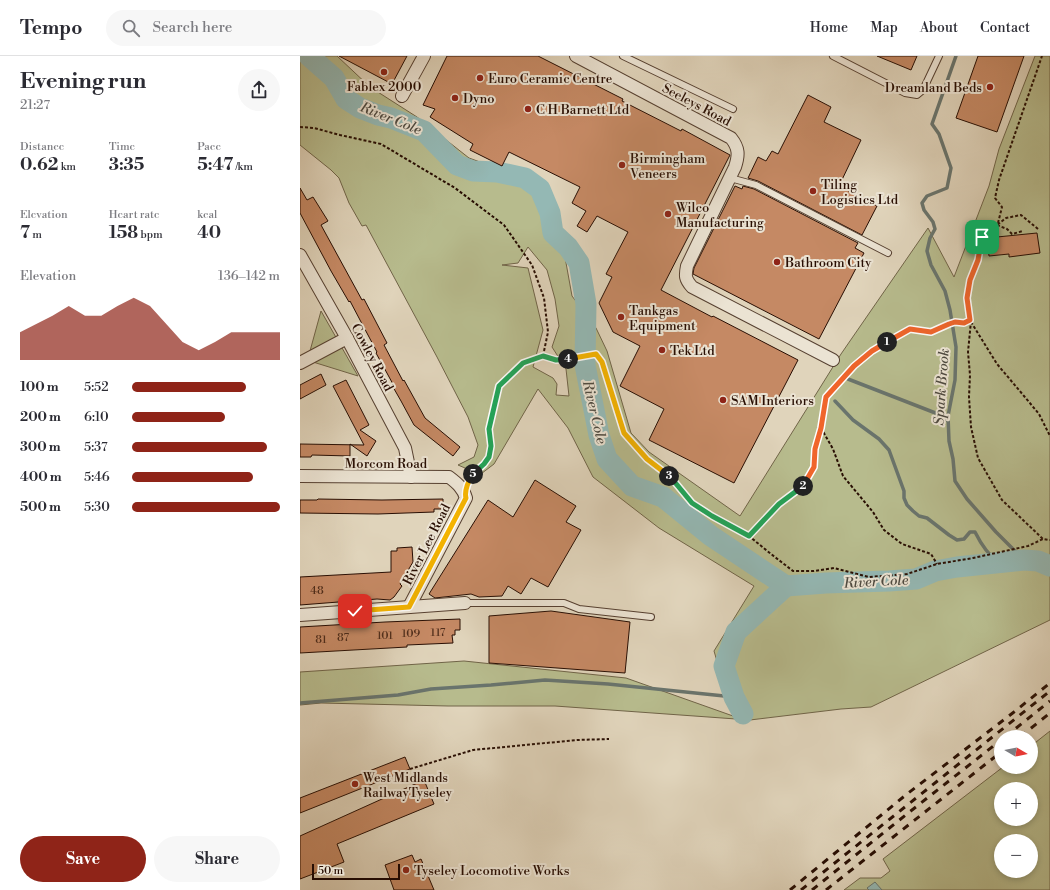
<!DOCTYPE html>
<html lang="en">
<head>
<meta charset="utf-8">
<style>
  body { margin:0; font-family:"Libre Bodoni",serif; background:#f7f7f7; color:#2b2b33; height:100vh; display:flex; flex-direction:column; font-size:15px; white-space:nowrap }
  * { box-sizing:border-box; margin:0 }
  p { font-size:13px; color:#7c7c81 }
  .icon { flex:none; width:22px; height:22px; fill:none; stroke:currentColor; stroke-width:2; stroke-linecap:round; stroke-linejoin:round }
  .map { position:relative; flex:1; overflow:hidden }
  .drawer { display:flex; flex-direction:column; background:#fff; width:300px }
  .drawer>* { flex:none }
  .needle { width:26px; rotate:100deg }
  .fabs { position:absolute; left:694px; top:674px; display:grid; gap:8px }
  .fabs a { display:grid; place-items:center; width:44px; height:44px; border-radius:50%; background:#fff; box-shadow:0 2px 6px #0003; font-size:20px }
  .scale { position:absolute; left:12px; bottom:10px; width:88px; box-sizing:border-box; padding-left:4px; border:2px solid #280e03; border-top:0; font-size:11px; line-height:14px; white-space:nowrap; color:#280e03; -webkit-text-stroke:3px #ebe3d3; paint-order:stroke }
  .pin { position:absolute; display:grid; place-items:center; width:34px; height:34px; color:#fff; margin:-17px; border-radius:8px; box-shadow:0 2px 6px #0006 }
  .km { position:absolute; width:20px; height:20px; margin:-10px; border-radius:50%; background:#222; color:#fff; font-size:11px; line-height:20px; text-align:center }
  .round { display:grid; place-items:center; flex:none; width:42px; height:42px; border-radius:21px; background:#f7f7f7 }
  .headline { display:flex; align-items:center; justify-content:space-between; height:68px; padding:0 20px }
  h1 { font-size:22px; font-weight:800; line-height:30px }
  .stats { display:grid; grid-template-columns:repeat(3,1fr); gap:6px; height:68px; padding:4px 20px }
  .stats div { display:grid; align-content:center }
  .stats b { font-size:17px; font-weight:800 }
  .stats small { font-size:11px; font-weight:400 }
  .stats p { font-size:11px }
  .chart { height:112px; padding:8px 20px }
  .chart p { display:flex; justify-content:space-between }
  .chart svg { width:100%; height:72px; margin-top:4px; fill:#8f2418; opacity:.7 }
  .primary-button { display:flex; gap:8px; margin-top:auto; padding:8px 20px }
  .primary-button a { flex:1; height:46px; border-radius:24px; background:#8f2418; color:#fff; font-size:16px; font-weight:800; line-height:46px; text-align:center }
  .primary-button a+a { background:#f7f7f7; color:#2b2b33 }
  ul { padding:0 20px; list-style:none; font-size:13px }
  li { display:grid; grid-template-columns:64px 48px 1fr; align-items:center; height:30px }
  li i { height:10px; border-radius:5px; background:#8f2418 }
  header { display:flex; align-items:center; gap:24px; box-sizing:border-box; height:56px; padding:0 20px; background:#fff; border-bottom:1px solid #e1e1e2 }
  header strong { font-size:19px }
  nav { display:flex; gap:22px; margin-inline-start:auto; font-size:14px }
  .search { width:280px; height:36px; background:#f7f7f7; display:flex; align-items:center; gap:10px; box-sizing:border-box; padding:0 14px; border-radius:22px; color:#7c7c81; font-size:15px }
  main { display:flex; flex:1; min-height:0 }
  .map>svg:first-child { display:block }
  .green { fill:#b7bb8d; stroke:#706448; fill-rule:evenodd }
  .water { fill:#94b8b4; stroke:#69746d }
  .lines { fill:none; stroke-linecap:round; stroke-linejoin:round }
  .stream { stroke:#69746d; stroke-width:3.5 }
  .river { stroke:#94b8b4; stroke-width:21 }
  .building { fill:#c58964; stroke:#280e03 }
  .lane-casing { stroke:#564031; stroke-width:8 }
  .street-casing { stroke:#564031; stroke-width:14 }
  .path { stroke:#280e03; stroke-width:2; stroke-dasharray:3 2; stroke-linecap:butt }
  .lane { stroke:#ebe3d3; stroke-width:6 }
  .street { stroke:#ebe3d3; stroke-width:12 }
  .rail { stroke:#280e03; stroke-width:3; stroke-dasharray:7 7; stroke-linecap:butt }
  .split-1-casing { stroke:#fff; stroke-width:8 }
  .split-2-casing { stroke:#fff; stroke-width:8 }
  .split-3-casing { stroke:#fff; stroke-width:8 }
  .split-4-casing { stroke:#fff; stroke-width:8 }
  .split-5-casing { stroke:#fff; stroke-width:8 }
  .split-6-casing { stroke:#fff; stroke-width:8 }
  .split-1 { stroke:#f0652b; stroke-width:5 }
  .split-2 { stroke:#f0652b; stroke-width:5 }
  .split-3 { stroke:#22a559; stroke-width:5 }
  .split-4 { stroke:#f5b400; stroke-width:5 }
  .split-5 { stroke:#22a559; stroke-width:5 }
  .split-6 { stroke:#f5b400; stroke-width:5 }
  .poi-dot { fill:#8f2418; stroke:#ebe3d3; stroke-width:1.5 }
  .labels { text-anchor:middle; stroke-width:4; stroke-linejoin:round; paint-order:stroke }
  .number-label { font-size:11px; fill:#4f2d1b }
  .poi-label { font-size:13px; fill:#280e03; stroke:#ebe3d3; text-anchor:start }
  .street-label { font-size:13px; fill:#280e03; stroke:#ebe3d3 }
  .water-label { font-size:14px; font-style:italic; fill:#4e4a41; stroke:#ebe3d3 }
</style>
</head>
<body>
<header>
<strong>Tempo</strong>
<div class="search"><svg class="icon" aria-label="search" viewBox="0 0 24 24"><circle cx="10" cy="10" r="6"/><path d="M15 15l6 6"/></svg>Search here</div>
<nav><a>Home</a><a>Map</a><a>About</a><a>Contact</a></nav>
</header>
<main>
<section class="drawer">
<div class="headline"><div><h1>Evening run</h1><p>21:27</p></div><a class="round"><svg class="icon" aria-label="share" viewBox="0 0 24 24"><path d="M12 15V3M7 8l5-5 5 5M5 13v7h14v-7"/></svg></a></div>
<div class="stats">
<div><p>Distance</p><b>0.62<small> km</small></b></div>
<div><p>Time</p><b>3:35</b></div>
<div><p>Pace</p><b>5:47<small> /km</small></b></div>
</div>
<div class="stats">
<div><p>Elevation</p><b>7<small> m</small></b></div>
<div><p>Heart rate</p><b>158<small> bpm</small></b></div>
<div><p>kcal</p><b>40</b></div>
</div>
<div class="chart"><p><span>Elevation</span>136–142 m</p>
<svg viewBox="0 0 160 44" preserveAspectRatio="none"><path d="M0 44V27L10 22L20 17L30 11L40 17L50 17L60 11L70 6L80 11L90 22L100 33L110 38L120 33L130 27L140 27L150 27L160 27V44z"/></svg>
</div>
<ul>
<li><b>100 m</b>5:52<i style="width:77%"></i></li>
<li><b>200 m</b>6:10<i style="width:63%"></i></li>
<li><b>300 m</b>5:37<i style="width:91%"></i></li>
<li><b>400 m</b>5:46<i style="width:82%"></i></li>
<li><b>500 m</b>5:30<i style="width:100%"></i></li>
</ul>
<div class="primary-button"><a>Save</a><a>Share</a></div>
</section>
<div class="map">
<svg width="750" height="834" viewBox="0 0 750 834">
  <rect width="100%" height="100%" fill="#e0d4bb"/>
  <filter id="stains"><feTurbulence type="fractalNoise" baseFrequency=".005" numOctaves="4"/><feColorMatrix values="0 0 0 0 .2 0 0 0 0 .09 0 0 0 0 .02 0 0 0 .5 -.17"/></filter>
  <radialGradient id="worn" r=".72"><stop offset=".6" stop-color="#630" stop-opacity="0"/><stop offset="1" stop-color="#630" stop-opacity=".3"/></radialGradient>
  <g class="green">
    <path d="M0 0H37L70 31 117 61 169 102 191 110 215 115 248 144 261 179 272 240 296 272 307 295 331 377 349 396 440 460 541 298 628 172 654 221 689 130 699 93 735 0H750V564L571 651 541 653 450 664 255 650H148L21 647 0 649V616L164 605 326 622 433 660 414 595 454 530 359 472 293 421 268 372 238 333 194 408 173 424 165 412 158 409 174 401 178 389 168 361 137 301 66 169 62 170 49 147 39 122 31 114 0 89ZM228 191 247 214 255 243 259 270 252 291 266 313 269 340 256 339 257 328 253 322 233 311 243 274 228 212 202 209 218 207Z"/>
    <polygon points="21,255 58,320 13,306 10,295"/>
    <path d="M750 675V834H544L560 822H581L590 815 583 803 703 711H731V690ZM701 733H731V763H701ZM701 785H731V815H701Z"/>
  </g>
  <polygon class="water" points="575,826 582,834 569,834 567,832"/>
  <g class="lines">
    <g class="stream">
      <polyline points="656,0 632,68 639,78 651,112 647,132 627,140 622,147 624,154 633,166 635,173 630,182 627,195 631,209 645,235 650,254 656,291 655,324 648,360 649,385 653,403 655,425 667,443 696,476 724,504"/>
      <polyline points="548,323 638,358 644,360 648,365"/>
      <path d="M535 345 553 364 579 383 589 394 604 435V442L607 449 613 455 619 460 627 462 649 479 657 484 664 483 670 476H675C681 488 687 498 698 506"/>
      <polyline points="0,647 98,639 131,633 191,629 245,624 308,628 434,641"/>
    </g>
    <g class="river">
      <polyline points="9,0 34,22 46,43 60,52 78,59 91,62 124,75 157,109 173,115 197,116 225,122 240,133 250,157 253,177 268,191 279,207 286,248 285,309 299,379 307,403 332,430 363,441 411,480 486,530 526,527 589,525 616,523 635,515 657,511 724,504 738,505 750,510"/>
      <polyline points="443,658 434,641 424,610 436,576 486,530"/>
    </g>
  </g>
  <g class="building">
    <polygon points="39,0 107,0 92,28"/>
    <polygon points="147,0 238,0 323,43 322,45 381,75 382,73 430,99 361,234 412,261 413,260 498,304 434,427 349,384 364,353 320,330 340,290 313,276 299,247 312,221 306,218 328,176 297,160 287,176 277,170 286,155 272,147 280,131 209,96 202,110 170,94 173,88 130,61 135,53 123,49"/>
    <polygon points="577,0 617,0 611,14"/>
    <polygon points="678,0 724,0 697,76 656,62"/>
    <polygon points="508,39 531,51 524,66 561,84 539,130 577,150 562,179 458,125 448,122 458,101 466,105 472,95 478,98"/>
    <polygon points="435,130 442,133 443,130 454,133 558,187 555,192 564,197 519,283 393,218 394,212"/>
    <polygon points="0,132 7,144 13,141 28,165 21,169 62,244 64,243 87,287 84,289 103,325 104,324 125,362 160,391 153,400 114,369 101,345 93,331 94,330 76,297 77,296 60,264 50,245 49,246 31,215 0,157"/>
    <polygon points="737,177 740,197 709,201 709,198 689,200 687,182"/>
    <polygon points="21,318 26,329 0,343 0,329"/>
    <polygon points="46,324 69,369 60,374 76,385 67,400 50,388 50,400 12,399 11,401 0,401 0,388 64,389 33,330"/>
    <polygon points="235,424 276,450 266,466 281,474 248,531 231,522 221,538 208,530 202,540 179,541 171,538 135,542 129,538 188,444 213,461"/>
    <polygon points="18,443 82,444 143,443 143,453 134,453 134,456 78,458 0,457 0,444 17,444"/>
    <polygon points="112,491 113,506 100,528 102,530 94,541 90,544 77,543 0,549 0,521 91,516 91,495 97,495 97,492"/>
    <polygon points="251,555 330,566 325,617 189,607 189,560"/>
    <polygon points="160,563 160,574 155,574 155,579 152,579 153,587 107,589 107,591 0,597 0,571 85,566"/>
    <polygon points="105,701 110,713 0,757 0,742"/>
    <polygon points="124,724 134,748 37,788 44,806 0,823 0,780"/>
    <polygon points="112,799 115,806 121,803 134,834 94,834 85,809"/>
  </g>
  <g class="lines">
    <defs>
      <g id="lane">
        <polyline points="323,0 433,53"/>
        <polyline points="533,0 605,37 617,39 623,34 639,0"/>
        <polyline points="430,122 456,129 588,197"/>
        <polyline points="165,547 264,547 279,553 351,561"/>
      </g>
      <g id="street">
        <path d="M276 0 431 82C439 92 439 99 435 111L387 210C385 220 385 223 392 231L533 304"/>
        <polyline points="102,40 124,0"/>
        <polyline points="0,199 47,282 105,392 111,421"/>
        <polyline points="0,307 47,282"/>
        <path d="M0 420 149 421C157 427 163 432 166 442L109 551"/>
        <polyline points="0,559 165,547"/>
      </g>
    </defs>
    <use href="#lane" class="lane-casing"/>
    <use href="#street" class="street-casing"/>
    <g class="path">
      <polyline points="0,71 14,72 40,79 81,88 155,132 204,169 232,209 244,242 248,276 243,300"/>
      <polyline points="698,167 702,151 695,142 699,124 742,0"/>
      <polyline points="697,169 707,173 712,178 723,175"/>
      <polyline points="738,173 721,159 706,162 697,169 686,174 682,181 678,204 670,224 667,242 671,265 668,296 670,319 669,341 671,371 678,402 702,444 743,483 750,484"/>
      <polyline points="671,266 697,308 724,340 739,358 750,380"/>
      <polyline points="521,372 533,393 543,420 573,456 584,474 602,488 631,498 637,508"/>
      <polyline points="169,425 171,421 184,408 189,401 191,390 189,373 199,330 223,307 243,300 256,304 271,303 296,298 302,306 324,377 347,403 373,424 392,447 412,460 449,480 471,498 493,515 514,515 534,512 569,521 607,518 637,508 673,502 728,490 743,483"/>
      <polyline points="449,480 479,448 503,431 514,411 515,393 521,372 526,341 554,310 572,295 610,273 631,276 649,268 655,266 664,267 671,265"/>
      <polyline points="110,713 173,694 277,684 309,683"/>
    </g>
    <use href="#lane" class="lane"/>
    <use href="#street" class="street"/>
    <g class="rail">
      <polyline points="705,681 750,645"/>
      <polyline points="720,681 750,657"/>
      <polyline points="490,834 607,738 714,656 750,627"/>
      <polyline points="501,834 750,635"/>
      <polyline points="512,834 612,754 701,684"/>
      <polyline points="526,834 701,696"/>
    </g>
  </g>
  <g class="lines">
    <defs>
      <polyline id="split-1" points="587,286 610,273 631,276 649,268 655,266 664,267 670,264 667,242 670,224 678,204 682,181"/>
      <polyline id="split-2" points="503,430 514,411 515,393 521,372 526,341 554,310 572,295 587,286"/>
      <polyline id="split-3" points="369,420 373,424 392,447 412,460 449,480 479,448 503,430"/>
      <polyline id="split-4" points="268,303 296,298 302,306 324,377 347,403 369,420"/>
      <polyline id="split-5" points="173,418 184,408 189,401 191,390 189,373 199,330 223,307 243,300 256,304 268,303"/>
      <path id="split-6" d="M55 555 109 551 166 442C164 435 169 423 173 418"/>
    </defs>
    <use href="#split-1" class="split-1-casing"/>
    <use href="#split-2" class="split-2-casing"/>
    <use href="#split-3" class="split-3-casing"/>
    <use href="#split-4" class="split-4-casing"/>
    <use href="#split-5" class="split-5-casing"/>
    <use href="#split-6" class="split-6-casing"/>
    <use href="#split-1" class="split-1"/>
    <use href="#split-2" class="split-2"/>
    <use href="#split-3" class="split-3"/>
    <use href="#split-4" class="split-4"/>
    <use href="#split-5" class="split-5"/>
    <use href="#split-6" class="split-6"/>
  </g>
  <g class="poi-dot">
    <circle cx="84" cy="16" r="4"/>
    <circle cx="180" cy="22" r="4"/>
    <circle cx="690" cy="31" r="4"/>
    <circle cx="155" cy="42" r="4"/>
    <circle cx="228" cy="53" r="4"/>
    <circle cx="322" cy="109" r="4"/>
    <circle cx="513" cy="135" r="4"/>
    <circle cx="368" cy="158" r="4"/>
    <circle cx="477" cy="206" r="4"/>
    <circle cx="321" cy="261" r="4"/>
    <circle cx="362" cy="294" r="4"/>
    <circle cx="423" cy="344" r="4"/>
    <circle cx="55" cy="728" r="4"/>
    <circle cx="106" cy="814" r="4"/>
  </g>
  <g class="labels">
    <g class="number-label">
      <text x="17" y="538">48</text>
      <text x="138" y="580">117</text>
      <text x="111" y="581">109</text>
      <text x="85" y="583">101</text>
      <text x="43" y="585">87</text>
      <text x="21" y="587">81</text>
    </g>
    <g class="poi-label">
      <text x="188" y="27">Euro Ceramic Centre</text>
      <text x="84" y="35" text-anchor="middle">Fablex 2000</text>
      <text x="682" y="36" text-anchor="end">Dreamland Beds</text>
      <text x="163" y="47">Dyno</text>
      <text x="236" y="58">C H Barnett Ltd</text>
      <text x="330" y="107">Birmingham<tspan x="330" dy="15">Veneers</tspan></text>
      <text x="521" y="133">Tiling<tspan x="521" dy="15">Logistics Ltd</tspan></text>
      <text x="376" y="156">Wilco<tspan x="376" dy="15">Manufacturing</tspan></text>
      <text x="485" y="211">Bathroom City</text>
      <text x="329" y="259">Tankgas<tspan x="329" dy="15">Equipment</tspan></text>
      <text x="370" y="299">Tek Ltd</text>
      <text x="431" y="349">SAM Interiors</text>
      <text x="63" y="726">West Midlands<tspan x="63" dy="15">RailwayTyseley</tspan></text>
      <text x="114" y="819">Tyseley Locomotive Works</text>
    </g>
    <g class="street-label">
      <text transform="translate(397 48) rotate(28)" y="5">Seeleys Road</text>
      <text transform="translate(73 301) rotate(62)" y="5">Cowley Road</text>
      <text x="86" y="412">Morcom Road</text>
      <text transform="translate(126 488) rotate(-63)" y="5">River Lee Road</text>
    </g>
    <g class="water-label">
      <text transform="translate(91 62) rotate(22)" y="5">River Cole</text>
      <text transform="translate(641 331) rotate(-86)" y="5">Spark Brook</text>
      <text transform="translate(295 356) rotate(77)" y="5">River Cole</text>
      <text transform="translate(576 525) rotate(-3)" y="5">River Cole</text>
    </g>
  </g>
  <rect width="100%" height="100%" filter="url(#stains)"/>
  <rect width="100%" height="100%" fill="url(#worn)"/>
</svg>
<div class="fabs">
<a><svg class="needle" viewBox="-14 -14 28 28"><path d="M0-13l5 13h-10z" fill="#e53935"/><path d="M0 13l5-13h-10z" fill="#7c7c81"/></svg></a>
<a>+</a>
<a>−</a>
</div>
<div class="scale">50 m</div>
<div class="pin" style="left:682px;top:181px;background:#1e9e55"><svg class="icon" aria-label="arrive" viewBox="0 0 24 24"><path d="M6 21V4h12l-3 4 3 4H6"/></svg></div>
<div class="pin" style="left:55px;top:555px;background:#d93025"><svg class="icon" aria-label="check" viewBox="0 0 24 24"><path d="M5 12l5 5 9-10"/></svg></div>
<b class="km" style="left:587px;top:286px">1</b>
<b class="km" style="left:503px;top:430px">2</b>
<b class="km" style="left:369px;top:420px">3</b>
<b class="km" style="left:268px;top:303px">4</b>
<b class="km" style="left:173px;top:418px">5</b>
</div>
</main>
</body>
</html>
